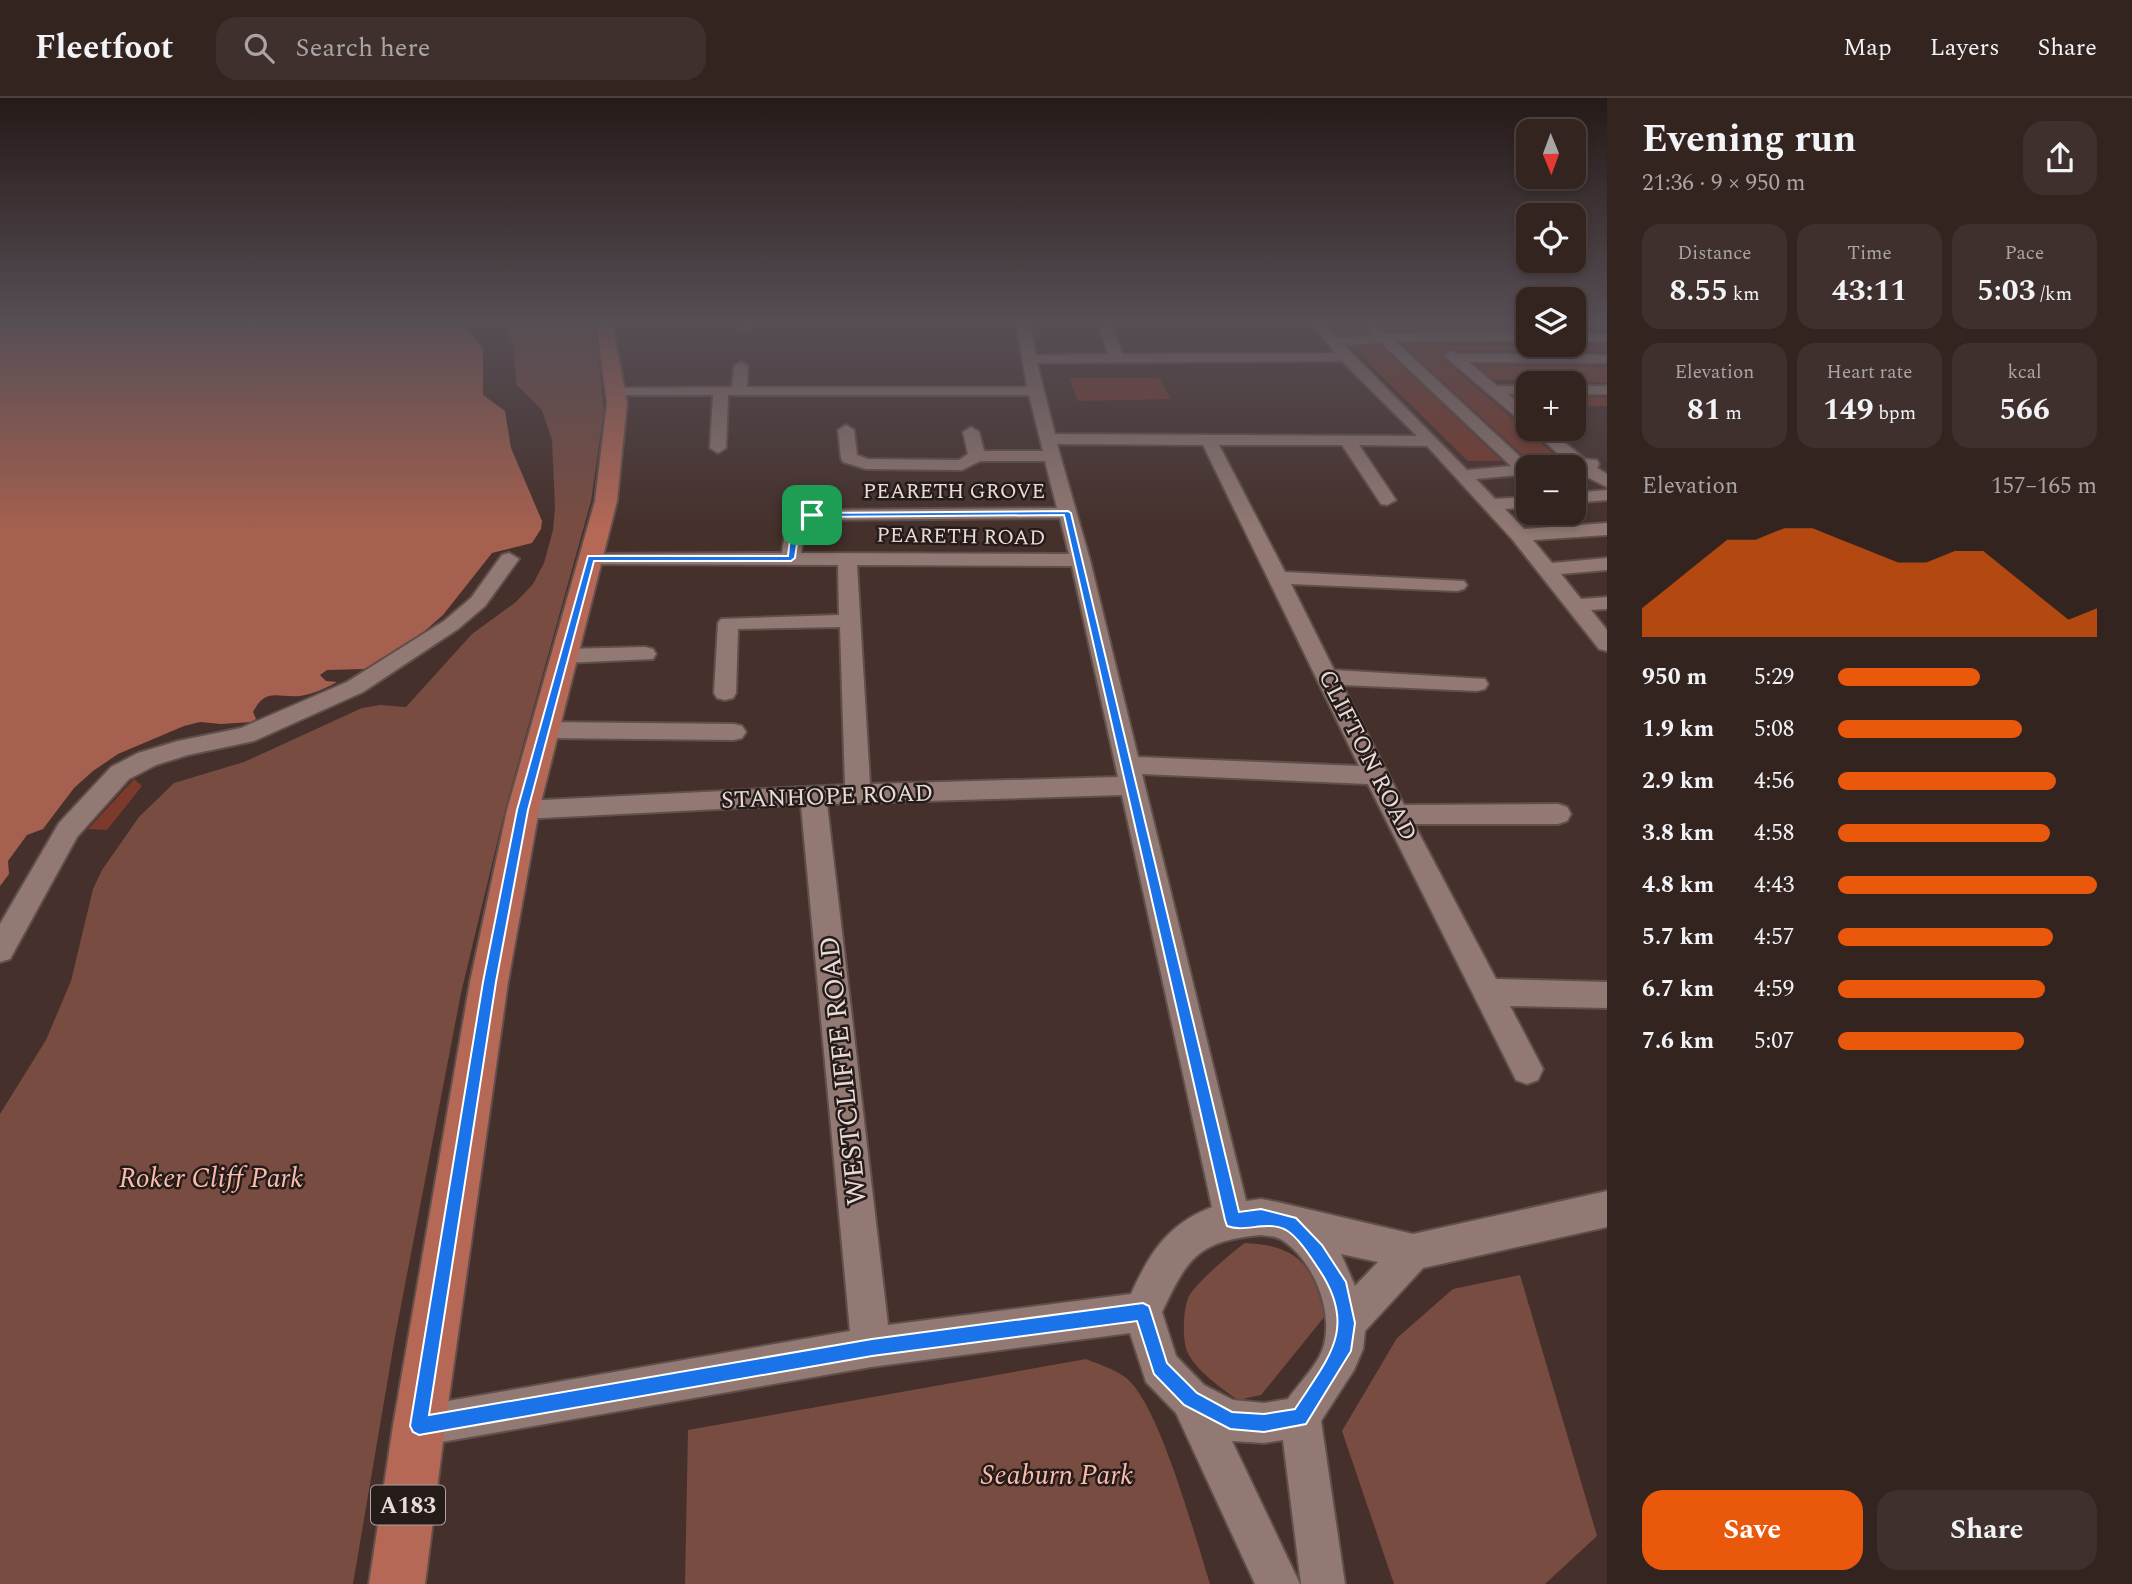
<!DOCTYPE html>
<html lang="en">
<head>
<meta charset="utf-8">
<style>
  body { margin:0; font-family:Spectral,serif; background:#3f302d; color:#f1f3f6; height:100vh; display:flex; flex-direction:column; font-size:26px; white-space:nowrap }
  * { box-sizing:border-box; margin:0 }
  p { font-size:23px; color:#a9a4a5 }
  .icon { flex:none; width:38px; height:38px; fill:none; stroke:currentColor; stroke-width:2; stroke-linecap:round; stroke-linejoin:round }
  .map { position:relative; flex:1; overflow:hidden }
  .details { display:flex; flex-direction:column; background:#342420; width:525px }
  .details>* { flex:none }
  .needle { width:46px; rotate:179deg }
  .buttons { position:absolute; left:1516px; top:21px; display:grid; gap:14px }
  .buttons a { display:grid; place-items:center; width:70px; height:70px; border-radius:14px; background:#342420; box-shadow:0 4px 10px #0003,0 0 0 2px #4e413e; font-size:35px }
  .pin { position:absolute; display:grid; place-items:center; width:60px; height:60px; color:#fff; margin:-30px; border-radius:14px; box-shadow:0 4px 10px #0006 }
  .round { display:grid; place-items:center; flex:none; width:74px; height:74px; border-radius:21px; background:#3f302d }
  .overview { display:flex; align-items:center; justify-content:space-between; height:119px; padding:0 35px }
  h1 { font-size:38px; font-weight:700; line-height:52px }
  .stats { display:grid; grid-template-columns:repeat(3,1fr); gap:10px; height:119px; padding:7px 35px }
  .stats div { display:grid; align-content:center; border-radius:18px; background:#3f302d; text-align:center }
  .stats b { font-size:30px; font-weight:700 }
  .stats small { font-size:19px; font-weight:400 }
  .stats p { font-size:19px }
  .chart { height:196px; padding:14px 35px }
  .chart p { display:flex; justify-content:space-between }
  .chart svg { width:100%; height:126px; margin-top:7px; fill:#ea580c; opacity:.7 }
  .primary-button { display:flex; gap:14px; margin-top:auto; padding:14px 35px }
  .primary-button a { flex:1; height:80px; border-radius:21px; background:#ea580c; color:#fff; font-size:28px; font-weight:700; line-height:80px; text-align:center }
  .primary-button a+a { background:#3f302d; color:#f1f3f6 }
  ul { padding:0 35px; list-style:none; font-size:23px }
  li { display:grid; grid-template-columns:112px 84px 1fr; align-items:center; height:52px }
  li i { height:18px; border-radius:9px; background:#ea580c }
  header { display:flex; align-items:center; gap:42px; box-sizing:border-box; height:98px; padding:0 35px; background:#342420; border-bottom:2px solid #4e413e }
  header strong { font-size:33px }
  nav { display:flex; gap:38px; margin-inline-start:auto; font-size:24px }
  .search { width:490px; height:63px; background:#3f302d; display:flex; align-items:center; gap:18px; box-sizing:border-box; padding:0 24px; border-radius:21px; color:#a9a4a5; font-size:26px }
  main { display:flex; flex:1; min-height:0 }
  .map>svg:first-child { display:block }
  .green { fill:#794c41 }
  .water { fill:#a5604f }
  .building { fill:#7b3a2b }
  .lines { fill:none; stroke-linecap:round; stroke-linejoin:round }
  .minor-casing { stroke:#604f4b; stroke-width:4 }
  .major-casing { stroke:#604f4b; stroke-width:4 }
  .minor { fill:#927973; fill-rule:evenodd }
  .major { fill:#b56856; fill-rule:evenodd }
  .route { fill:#1a73e8; stroke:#fff; stroke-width:2; fill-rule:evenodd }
  .labels { text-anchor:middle; stroke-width:5; stroke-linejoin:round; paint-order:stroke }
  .far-street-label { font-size:21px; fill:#e9dbd8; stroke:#251b19 }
  .shield { fill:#251b19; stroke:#aea19f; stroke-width:2 }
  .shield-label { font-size:23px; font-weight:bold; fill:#e9dbd8 }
  .street-label { font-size:24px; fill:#e9dbd8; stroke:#251b19 }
  .near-street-label { font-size:28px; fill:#e9dbd8; stroke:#251b19 }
  .near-park-label { font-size:28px; font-style:italic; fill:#fabcad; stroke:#251b19 }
</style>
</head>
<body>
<header>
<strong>Fleetfoot</strong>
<div class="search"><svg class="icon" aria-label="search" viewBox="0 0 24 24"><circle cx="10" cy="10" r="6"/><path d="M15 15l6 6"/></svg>Search here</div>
<nav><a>Map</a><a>Layers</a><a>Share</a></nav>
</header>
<main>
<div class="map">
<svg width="1607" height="1486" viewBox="0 0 1607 1486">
  <rect width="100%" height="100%" fill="#45302b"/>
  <g class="green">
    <polygon points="505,224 595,224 604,313 591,403 505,712 461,895 395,1239 353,1486 0,1486 0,1016 46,942 71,883 93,791 102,772 139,719 174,685 244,664 362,610 380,607 406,609 472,536 516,504 533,486 544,465 553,432 555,409 552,342 542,312 516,286 514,250"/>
    <path d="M1245 1145C1300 1148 1312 1167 1325 1218L1261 1297 1238 1302C1222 1291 1194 1271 1187 1253 1182 1240 1183 1211 1189 1198 1196 1185 1232 1154 1245 1145Z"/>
    <polygon points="1520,1177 1597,1438 1545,1486 1394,1486 1342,1333 1397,1240 1453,1191"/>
    <path d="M1086 1261C1098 1266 1114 1271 1125 1279 1159 1304 1196 1442 1210 1486H685L688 1332Z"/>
  </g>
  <path class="water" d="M0 224H459L483 250V297L505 313 511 350 542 423 541 431 532 445 492 455 443 517 404 551 364 571 327 572 320 577 326 583 337 584C326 590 314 596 300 598 277 600 266 589 253 614L256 621 252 624 221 626 200 624 184 628 118 656 93 673 74 690 43 731 27 737 8 763 9 776 0 788Z"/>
  <g class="building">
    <polygon points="1331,224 1358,224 1367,235 1341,237"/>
    <polygon points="1378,224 1404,224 1408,228 1528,228 1528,232 1430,231 1388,234"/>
    <polygon points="1403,247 1607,247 1607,254 1460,253 1453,251 1444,255 1443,259 1448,265 1560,361 1529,363"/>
    <polygon points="1380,248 1502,363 1468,363 1352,249"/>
    <polygon points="1476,267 1607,268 1607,285 1494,282"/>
    <polygon points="1069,280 1159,280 1171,301 1078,303"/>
    <rect x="1573" y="299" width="34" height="9"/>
    <polygon points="134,681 142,688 107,732 88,731"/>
  </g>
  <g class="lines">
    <defs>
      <g id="minor">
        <polygon points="740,224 754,224 752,232 742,232"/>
        <path d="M1016 224H1030L1036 257 1108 256 1098 224H1111L1122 256 1335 255 1311 224H1324L1337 240 1373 237 1360 224H1374L1387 237 1430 234 1528 235V243L1396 244 1528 366 1535 369H1528V376L1476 381 1495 401 1528 399V409L1505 411 1524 431 1607 425V437L1533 442 1552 465 1607 460V472L1561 476 1581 501 1607 499V511L1591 512 1607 532V553L1599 551 1512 441 1427 348 1359 347 1396 402 1387 407 1381 406 1342 347H1219L1285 474 1464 483 1467 487 1464 491 1457 493 1291 486 1334 572 1485 581 1488 586 1485 591 1477 593 1342 587 1404 707 1558 706 1567 709 1571 716 1567 723 1558 726H1414L1496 881 1607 884V910L1510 908 1543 971 1538 982 1527 986 1516 982 1368 686 1142 676 1246 1103 1261 1101 1277 1104 1413 1136 1607 1093V1129L1423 1170 1365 1233 1363 1251 1354 1272 1321 1323 1345 1486H1301L1283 1342 1264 1345 1232 1343 1300 1486H1255L1176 1315 1146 1284 1130 1235 871 1269 419 1348 405 1342 399 1328 405 1314 419 1308 850 1233 801 707 523 721 514 719 510 712 514 705 523 703 845 687 840 529 738 531 736 595 733 600 725 602 717 600 714 595 718 525 721 521 839 517 838 467 590 466 583 464 580 460 583 456 782 455 787 422 790 418 812 412 1057 410 1045 363H980L962 372 866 371 843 364 841 360 838 332 846 327 854 332 857 357 868 361 959 362 968 356 963 334 971 329 979 334 984 353H1043L1029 297H728L726 350 718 355 710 350 713 297H615L610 296 608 293 610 290 732 289 734 268 741 264 748 268 747 289H1027ZM1381 245 1511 368 1467 372 1344 247ZM1342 263 1417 338 1055 336 1037 265ZM1057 346 1203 347 1359 668 1138 659 1090 462ZM1060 420 1069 456 801 455 805 425 813 422ZM857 467 1072 468 1118 679 870 686ZM1122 697 1212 1109C1168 1126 1150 1154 1131 1196L888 1227 827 706ZM1261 1137C1268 1138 1276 1138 1282 1142 1313 1162 1333 1211 1324 1247 1319 1266 1299 1285 1288 1301L1264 1305 1233 1302 1204 1287 1176 1258 1162 1214C1188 1159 1198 1143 1261 1137ZM1341 1156 1378 1164 1355 1188Z"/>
        <polygon points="1573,235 1607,236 1607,244 1573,243"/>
        <polygon points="1452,253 1459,256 1607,257 1607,265 1469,264 1497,288 1528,288 1528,296 1508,296 1528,313 1528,326 1522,324 1450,263 1445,257"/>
        <rect x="1573" y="288" width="34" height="8"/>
        <polygon points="1531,331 1548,331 1585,361 1597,362 1599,366 1597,370 1607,376 1607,389 1573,372 1573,369 1543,369 1545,365 1566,363"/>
        <polygon points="1607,392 1607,402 1573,405 1573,395"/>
        <polygon points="509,455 519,461 485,508 458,531 363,594 254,643 188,657 156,667 129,681 77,739 10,861 0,864 0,826 59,725 111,669 138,655 178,643 241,630 347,584 444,523 471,500 502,457"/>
        <polygon points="645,549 653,551 656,556 653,561 564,565 556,563 553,558 556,553 564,551"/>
        <polygon points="544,624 734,626 742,628 746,634 742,640 734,642 544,640 536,638 532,632 536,626"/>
      </g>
      <polygon id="major" points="596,224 612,224 627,305 617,403 539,712 508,884 445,1328 425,1486 369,1486 393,1328 470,884 507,712 595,403 607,305"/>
    </defs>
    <use href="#minor" class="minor-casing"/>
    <use href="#major" class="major-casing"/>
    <use href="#minor" class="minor"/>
    <use href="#major" class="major"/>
  </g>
  <linearGradient id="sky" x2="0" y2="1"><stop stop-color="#261a18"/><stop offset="0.52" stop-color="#564e55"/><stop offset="1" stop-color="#564e55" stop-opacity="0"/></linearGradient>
  <rect width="1607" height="432" fill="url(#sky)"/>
  <path class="route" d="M1068 413 1071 415 1239 1114 1261 1111 1296 1120 1322 1147 1346 1184 1355 1225 1351 1253 1306 1326 1264 1334 1230 1331 1184 1307 1154 1276 1137 1223 872 1258 419 1337 413 1334 410 1328 483 884 517 712 588 458H788L792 422 812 415ZM1064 417 1225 1122 1227 1128C1245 1135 1267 1122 1286 1132 1298 1139 1310 1158 1318 1170 1359 1230 1328 1260 1295 1311L1264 1316 1232 1314 1197 1295 1167 1265 1151 1214 1149 1208 1143 1205 872 1241 429 1317 496 884 528 712 594 463H791L795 460 800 424 813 419Z"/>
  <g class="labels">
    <g class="far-street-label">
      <text x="954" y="400">PEARETH GROVE</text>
      <text transform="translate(961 438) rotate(1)" y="7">PEARETH ROAD</text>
    </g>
    <rect class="shield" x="371" y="1387.5" width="74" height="39" rx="5"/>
    <g class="shield-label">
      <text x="408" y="1415">A183</text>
    </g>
    <g class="street-label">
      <text transform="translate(1368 657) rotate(63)" y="8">CLIFTON ROAD</text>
      <text transform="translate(827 698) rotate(-2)" y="8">STANHOPE ROAD</text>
    </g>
    <g class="near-street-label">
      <text transform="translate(842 973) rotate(-96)" y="10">WESTCLIFFE ROAD</text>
    </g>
    <g class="near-park-label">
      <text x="211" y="1089">Roker Cliff Park</text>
      <text x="1057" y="1386">Seaburn Park</text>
    </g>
  </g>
</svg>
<div class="buttons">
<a><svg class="needle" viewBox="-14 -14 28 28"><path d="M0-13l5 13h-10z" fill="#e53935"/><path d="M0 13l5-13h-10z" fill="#a9a4a5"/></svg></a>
<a><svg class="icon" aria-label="locate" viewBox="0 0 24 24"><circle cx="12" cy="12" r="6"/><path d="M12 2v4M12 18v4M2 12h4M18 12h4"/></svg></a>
<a><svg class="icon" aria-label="layers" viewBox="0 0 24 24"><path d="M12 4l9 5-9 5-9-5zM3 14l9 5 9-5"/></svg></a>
<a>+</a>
<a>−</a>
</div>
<div class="pin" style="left:812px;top:417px;background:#1e9e55"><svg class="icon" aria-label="arrive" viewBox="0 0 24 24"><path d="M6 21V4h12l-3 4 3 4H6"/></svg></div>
</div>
<section class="details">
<div class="overview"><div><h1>Evening run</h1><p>21:36 · 9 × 950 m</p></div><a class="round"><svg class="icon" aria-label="share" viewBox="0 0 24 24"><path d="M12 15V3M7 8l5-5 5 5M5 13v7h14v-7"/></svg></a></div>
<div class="stats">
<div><p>Distance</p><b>8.55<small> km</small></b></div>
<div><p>Time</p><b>43:11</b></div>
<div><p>Pace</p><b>5:03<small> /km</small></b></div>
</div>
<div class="stats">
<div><p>Elevation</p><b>81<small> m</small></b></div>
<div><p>Heart rate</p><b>149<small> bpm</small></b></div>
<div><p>kcal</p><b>566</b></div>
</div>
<div class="chart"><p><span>Elevation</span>157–165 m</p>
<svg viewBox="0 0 160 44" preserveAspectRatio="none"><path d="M0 44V34L10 26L20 18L30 10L40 10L50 6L60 6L70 10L80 14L90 18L100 18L110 14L120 14L130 22L140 30L150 38L160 34V44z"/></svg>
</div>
<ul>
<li><b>950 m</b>5:29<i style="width:55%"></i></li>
<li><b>1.9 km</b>5:08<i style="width:71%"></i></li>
<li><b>2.9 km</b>4:56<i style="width:84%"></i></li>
<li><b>3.8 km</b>4:58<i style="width:82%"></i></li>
<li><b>4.8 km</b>4:43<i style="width:100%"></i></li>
<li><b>5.7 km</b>4:57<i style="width:83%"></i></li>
<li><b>6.7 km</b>4:59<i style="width:80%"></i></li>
<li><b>7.6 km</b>5:07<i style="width:72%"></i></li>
</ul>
<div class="primary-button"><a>Save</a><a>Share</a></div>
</section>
</main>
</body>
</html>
